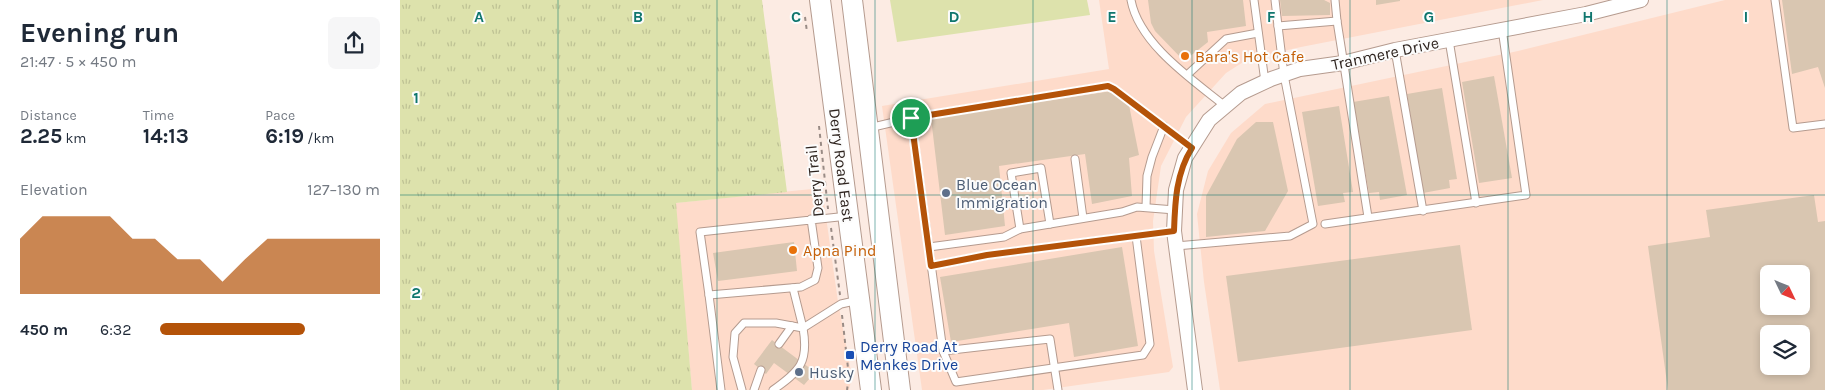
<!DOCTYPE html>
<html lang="en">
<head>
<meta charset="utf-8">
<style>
  body { margin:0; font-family:Karla,sans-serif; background:#f6f6f7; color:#1f2937; height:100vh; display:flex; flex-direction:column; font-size:19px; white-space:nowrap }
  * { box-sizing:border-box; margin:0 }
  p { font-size:16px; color:#747a83 }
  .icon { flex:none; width:28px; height:28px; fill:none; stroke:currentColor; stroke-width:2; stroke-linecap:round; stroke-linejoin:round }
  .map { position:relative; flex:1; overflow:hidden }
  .details { display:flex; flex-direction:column; background:#fff; width:400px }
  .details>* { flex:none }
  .needle { width:32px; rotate:133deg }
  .fabs { position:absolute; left:1360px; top:265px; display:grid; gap:10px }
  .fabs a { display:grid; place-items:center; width:50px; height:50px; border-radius:8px; background:#fff; box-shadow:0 2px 8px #0003; font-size:25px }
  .pin { position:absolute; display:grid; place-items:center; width:42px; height:42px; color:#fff; margin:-21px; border:2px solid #fff; border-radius:50%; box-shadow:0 1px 5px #0007 }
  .round { display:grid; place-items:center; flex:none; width:52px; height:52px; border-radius:8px; background:#f6f6f7 }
  .summary { display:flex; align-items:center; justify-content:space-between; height:85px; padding:0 20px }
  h1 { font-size:28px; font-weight:700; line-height:38px }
  .metrics { display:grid; grid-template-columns:repeat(3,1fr); gap:8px; height:85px; padding:5px 20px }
  .metrics div { display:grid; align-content:center }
  .metrics b { font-size:21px; font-weight:700 }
  .metrics small { font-size:14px; font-weight:400 }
  .metrics p { font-size:14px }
  .chart { height:140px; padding:10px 20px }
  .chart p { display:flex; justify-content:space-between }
  .chart svg { width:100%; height:90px; margin-top:5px; fill:#b45309; opacity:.7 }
  ul { padding:0 20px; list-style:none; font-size:16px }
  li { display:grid; grid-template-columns:80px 60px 1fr; align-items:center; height:38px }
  li i { height:12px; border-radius:6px; background:#b45309 }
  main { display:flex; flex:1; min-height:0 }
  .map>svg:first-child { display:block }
  .built { fill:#fedbca; fill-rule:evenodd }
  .grass { fill:url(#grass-tufts) }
  .pitch { fill:#dde2ac }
  .building { fill:#d9c6b1; fill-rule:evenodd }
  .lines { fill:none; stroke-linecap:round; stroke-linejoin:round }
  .service-casing { stroke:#b59b8f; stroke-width:9 }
  .minor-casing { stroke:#b59b8f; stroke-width:16 }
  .secondary-casing { stroke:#b59b8f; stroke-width:22 }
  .path { stroke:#998b85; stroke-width:2; stroke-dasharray:4 4; stroke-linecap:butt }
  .service { stroke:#fff; stroke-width:7 }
  .minor { stroke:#fff; stroke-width:14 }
  .secondary { stroke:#fff; stroke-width:20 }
  .route-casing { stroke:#fff; stroke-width:10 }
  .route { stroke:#b45309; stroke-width:6 }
  .grid { fill:none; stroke:#0f766e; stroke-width:1; stroke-opacity:0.55 }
  .food-dot { fill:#e8710a; stroke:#fcfcfc; stroke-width:2 }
  .service-dot { fill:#5c6f8a; stroke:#fcfcfc; stroke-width:2 }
  .transit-dot { fill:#1a4fb4; stroke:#fcfcfc; stroke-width:2 }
  .labels { text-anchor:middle; stroke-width:4; stroke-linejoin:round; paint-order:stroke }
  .street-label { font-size:16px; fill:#2e241f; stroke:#fcfcfc }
  .food-label { font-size:16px; fill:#c56008; stroke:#fcfcfc; text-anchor:start }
  .service-label { font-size:16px; fill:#4e5e75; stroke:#fcfcfc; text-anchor:start }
  .transit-label { font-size:16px; fill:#164399; stroke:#fcfcfc; text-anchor:start }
  .grid-label { font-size:16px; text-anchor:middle; font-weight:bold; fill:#0f766e; stroke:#fcfcfc; stroke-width:4; stroke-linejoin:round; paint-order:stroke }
</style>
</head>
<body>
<main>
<section class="details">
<div class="summary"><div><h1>Evening run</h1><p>21:47 · 5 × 450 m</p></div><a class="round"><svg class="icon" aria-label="share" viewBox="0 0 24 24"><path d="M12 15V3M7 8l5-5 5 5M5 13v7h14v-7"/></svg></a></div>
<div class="metrics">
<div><p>Distance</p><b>2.25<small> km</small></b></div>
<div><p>Time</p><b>14:13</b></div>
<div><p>Pace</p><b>6:19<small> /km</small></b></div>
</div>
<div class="chart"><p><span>Elevation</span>127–130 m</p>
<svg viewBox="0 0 160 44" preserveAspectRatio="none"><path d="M0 44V17L10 6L20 6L30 6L40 6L50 17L60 17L70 27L80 27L90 38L100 27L110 17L120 17L130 17L140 17L150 17L160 17V44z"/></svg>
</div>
<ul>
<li><b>450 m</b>6:32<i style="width:66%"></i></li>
</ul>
</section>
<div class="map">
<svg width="1425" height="390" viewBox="0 0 1425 390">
  <defs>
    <pattern id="grass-tufts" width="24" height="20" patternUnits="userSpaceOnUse" patternTransform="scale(1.25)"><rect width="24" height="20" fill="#dde2ac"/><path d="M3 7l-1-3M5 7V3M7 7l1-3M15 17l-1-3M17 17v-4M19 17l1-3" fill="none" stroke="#bec294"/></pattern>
  </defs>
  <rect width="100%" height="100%" fill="#fcebe3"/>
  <g class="built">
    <polygon points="699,0 1143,0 901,47 848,59 826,73 786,117 761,166 753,221 754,251 773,367 769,372 643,390 522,390 482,106 709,69"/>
    <path d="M1325 0H1425V390H820L804 282 797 214 808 171 831 133 865 104 1118 51ZM1369 274H1401V306H1369ZM1369 334H1401V366H1369Z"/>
    <polygon points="422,188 438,302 452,377 449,390 292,390 275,203"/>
  </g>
  <polygon class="grass" points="0,0 362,0 387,192 276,203 292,390 0,390"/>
  <polygon class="pitch" points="490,0 687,0 690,15 497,42"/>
  <g class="building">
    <polygon points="748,0 843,0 846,26 807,32 808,42 784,61 755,31 751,23"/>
    <polygon points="880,0 924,0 930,3 930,15 882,16"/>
    <polygon points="976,0 1000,0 1000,1 976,5"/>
    <polygon points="1382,0 1425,0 1425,88 1418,67 1392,74"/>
    <polygon points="1094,76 1112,178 1079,183 1062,82"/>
    <polygon points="1042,88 1057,179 1049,180 1050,188 1023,193 1007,94"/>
    <polygon points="712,91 729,105 739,155 729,158 732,196 692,204 685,154 599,166 605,226 545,235 531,118"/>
    <polygon points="989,96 1007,195 980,200 979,192 969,193 953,102"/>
    <polygon points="939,106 953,192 943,193 945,202 918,206 902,112"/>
    <polygon points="856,122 873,122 888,191 865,231 806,237 806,196 837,139"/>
    <path d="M1414 195 1418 222 1425 221V390H1268L1248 246 1310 237 1306 210ZM1369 274H1401V306H1369ZM1369 334H1401V366H1369Z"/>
    <polygon points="394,242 397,271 318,281 313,253"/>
    <polygon points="1060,245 1072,330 838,362 826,276"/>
    <polygon points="722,247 738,346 674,357 669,323 551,342 540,277"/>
    <polygon points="372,340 415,372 404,385 374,363 366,374 354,364"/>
  </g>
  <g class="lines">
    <defs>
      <g id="service">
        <path d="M731 0C739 44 793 80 825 106"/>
        <polyline points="854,0 865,82"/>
        <polyline points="875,0 878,26"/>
        <polyline points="935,0 937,21 968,217"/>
        <polyline points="1375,0 1393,128 1425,124"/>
        <polyline points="1049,40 1076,203"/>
        <polyline points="995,50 1023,211"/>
        <polyline points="787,75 826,39 858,33"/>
        <polyline points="511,118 708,86 714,89 792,148"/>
        <polyline points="469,128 511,118 543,351 650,339 658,390"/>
        <polyline points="675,159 683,218"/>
        <polyline points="746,207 747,176 752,157 764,126"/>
        <polyline points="411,219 418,268 415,280 401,287 309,295 300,232 448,216"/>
        <polyline points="925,224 1126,195 1102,29"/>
        <polyline points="620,229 611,173 641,168 650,224"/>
        <polyline points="776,246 890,236 913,224 884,75 878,26 937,21"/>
        <polyline points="529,247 604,237 620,229 722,212 737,207 775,210"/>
        <polyline points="531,266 587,255 774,231"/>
        <polyline points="393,288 403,328 441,304 459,300"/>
        <polyline points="309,295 321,390"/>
        <polyline points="379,344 392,326"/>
        <polyline points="543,351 556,382 743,355 750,344 736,236"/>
        <path d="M342 390 333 357 335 333 344 323H376L403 328C409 362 400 371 373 390"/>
        <polyline points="354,390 361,370"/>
      </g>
      <polyline id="minor" points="795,390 774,231 776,190 785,158 809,120 841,93 871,79 900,69 943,63 995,50 1186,14 1241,0"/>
      <g id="secondary">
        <polyline points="420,0 471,390"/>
        <polyline points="452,0 500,390"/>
      </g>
    </defs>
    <use href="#service" class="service-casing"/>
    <use href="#minor" class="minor-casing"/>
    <use href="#secondary" class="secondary-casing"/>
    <g class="path">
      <polyline points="405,17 407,32"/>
      <polyline points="419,126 428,209"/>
      <polyline points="431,228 440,295"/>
      <polyline points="442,315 449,377 447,390"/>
    </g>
    <use href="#service" class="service"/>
    <use href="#minor" class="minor"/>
    <use href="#secondary" class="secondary"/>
  </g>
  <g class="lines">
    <defs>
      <path id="route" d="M708 86 714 89 792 148C776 173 775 202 774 231L587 255 531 266 511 118Z"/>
    </defs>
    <use href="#route" class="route-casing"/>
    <use href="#route" class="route"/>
  </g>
  <path class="grid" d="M158 0V390M317 0V390M475 0V390M633 0V390M792 0V390M950 0V390M1108 0V390M1267 0V390M0 195H1425"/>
  <g class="food-dot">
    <circle cx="785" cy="56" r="5"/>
    <circle cx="393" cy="250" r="5"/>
  </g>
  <g class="service-dot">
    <circle cx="546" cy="193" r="5"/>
    <circle cx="399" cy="372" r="5"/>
  </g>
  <rect class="transit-dot" x="445" y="350" width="10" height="10" rx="2.5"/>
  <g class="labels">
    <g class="street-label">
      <text transform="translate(985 53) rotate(-12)" y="6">Tranmere Drive</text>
      <text transform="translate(442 165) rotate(83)" y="6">Derry Road East</text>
      <text transform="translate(414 181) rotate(-96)" y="6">Derry Trail</text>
    </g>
    <g class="food-label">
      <text x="795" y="62">Bara's Hot Cafe</text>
      <text x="403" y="256">Apna Pind</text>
    </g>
    <g class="service-label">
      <text x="556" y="190">Blue Ocean<tspan x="556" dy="18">Immigration</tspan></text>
      <text x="409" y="378">Husky</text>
    </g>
    <g class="transit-label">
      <text x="460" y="352">Derry Road At<tspan x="460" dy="18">Menkes Drive</tspan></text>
    </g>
  </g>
  <g class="grid-label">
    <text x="79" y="22">A</text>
    <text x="238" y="22">B</text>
    <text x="396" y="22">C</text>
    <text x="554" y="22">D</text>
    <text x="712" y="22">E</text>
    <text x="871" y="22">F</text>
    <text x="1029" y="22">G</text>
    <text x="1188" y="22">H</text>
    <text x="1346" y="22">I</text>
    <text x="16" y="103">1</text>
    <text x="16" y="298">2</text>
  </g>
</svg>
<div class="fabs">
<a><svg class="needle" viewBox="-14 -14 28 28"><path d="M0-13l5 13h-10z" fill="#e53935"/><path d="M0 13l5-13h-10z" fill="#747a83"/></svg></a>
<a><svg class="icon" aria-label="layers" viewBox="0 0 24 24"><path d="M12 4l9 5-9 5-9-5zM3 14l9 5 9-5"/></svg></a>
</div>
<div class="pin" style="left:511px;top:118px;background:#1e9e55"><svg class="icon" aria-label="arrive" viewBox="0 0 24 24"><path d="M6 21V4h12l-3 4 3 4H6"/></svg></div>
</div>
</main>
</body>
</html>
